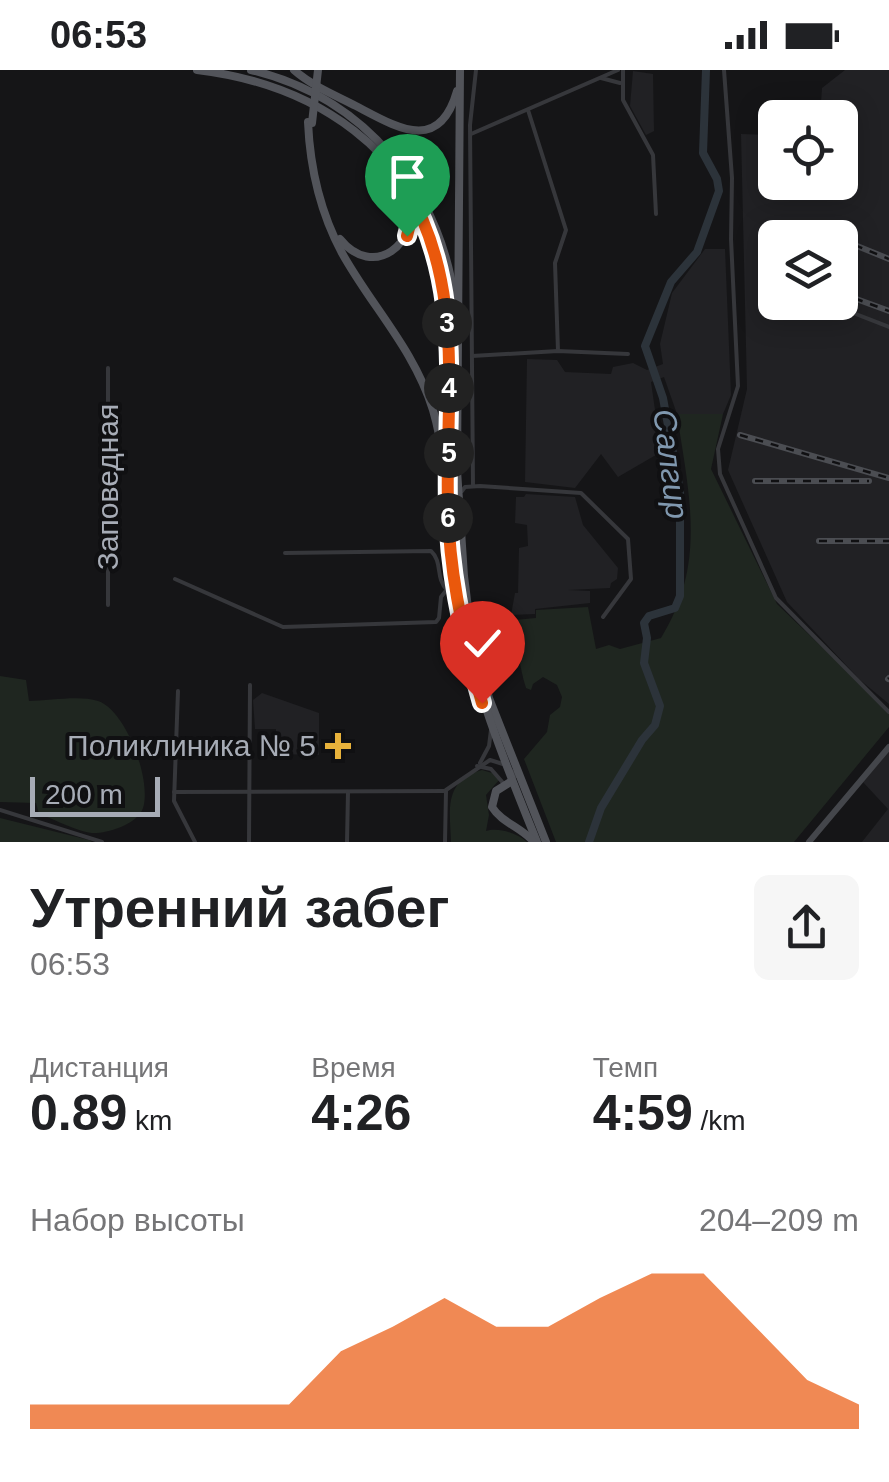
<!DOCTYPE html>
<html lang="ru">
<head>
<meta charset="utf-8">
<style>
  body { margin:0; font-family:Helvetica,sans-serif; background:#f6f6f6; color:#202124; height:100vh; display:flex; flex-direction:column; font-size:38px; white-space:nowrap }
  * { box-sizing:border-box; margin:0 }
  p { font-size:32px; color:#757577 }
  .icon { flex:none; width:55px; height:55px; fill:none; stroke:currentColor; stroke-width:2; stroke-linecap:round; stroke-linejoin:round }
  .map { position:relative; height:772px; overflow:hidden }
  .sheet { display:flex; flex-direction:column; background:#fff; flex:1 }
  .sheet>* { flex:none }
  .fabs { position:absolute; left:758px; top:30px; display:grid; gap:20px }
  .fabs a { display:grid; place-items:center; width:100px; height:100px; border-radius:15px; background:#fff; box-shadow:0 5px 25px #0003; font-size:50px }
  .scale { position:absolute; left:30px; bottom:25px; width:130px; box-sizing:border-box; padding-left:10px; border:5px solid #a7acb6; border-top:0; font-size:28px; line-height:35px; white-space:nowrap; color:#a7acb6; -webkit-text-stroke:8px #101012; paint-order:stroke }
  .pin { position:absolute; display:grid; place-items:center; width:85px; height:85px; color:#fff; margin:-102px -42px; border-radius:50% 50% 50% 0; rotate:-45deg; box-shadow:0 0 10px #0007 }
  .pin .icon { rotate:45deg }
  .km { position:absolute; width:50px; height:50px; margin:-25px; border-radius:50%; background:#222; color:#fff; font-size:28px; line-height:50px; text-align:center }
  .round { display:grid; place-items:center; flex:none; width:105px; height:105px; border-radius:15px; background:#f6f6f6 }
  .overview { display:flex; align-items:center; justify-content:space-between; height:170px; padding:0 30px }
  h1 { font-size:55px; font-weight:800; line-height:75px }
  .metrics { display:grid; grid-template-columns:repeat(3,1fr); gap:15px; height:170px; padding:10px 30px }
  .metrics div { display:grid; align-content:center }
  .metrics b { font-size:50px; font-weight:800 }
  .metrics small { font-size:28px; font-weight:400 }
  .metrics p { font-size:28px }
  .chart { height:280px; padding:20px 30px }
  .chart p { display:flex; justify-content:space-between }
  .chart svg { width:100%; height:180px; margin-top:10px; fill:#ea580c; opacity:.7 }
  .status { display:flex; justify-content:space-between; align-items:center; height:70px; padding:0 50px; background:#fff; direction:ltr }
  .status svg { height:28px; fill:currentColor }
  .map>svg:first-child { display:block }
  .built { fill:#212124; fill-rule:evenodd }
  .green { fill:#1f2620 }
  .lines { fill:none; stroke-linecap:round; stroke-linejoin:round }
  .river { stroke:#2c333a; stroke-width:8 }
  .street { stroke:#36373b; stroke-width:4 }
  .secondary { stroke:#44464b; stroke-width:6 }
  .primary { stroke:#52545a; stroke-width:8 }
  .rail-casing { stroke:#4b4d52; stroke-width:6 }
  .rail { stroke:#101012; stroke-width:2.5; stroke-dasharray:8; stroke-linecap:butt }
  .primary-bridge { stroke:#52545a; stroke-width:8 }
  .route-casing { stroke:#fff; stroke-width:20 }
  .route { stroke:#ea580c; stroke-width:12 }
  .poi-dot { fill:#e8b23b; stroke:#101012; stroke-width:4 }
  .labels { text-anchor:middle; stroke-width:8; stroke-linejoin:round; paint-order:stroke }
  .street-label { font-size:30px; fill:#a7acb6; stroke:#101012 }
  .poi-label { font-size:30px; fill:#a7acb6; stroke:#101012; text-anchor:end }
  .water-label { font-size:32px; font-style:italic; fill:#8098af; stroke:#101012 }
</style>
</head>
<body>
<div class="status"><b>06:53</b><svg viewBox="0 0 49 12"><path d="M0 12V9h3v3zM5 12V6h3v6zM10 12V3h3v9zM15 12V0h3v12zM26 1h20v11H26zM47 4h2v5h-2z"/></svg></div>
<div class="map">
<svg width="889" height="772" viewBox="0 0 889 772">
  <rect width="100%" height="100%" fill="#151517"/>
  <g class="built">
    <path d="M845 0H889V634L859 609 787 532 728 400 747 319 741 64 775 65V112H840V48L820 47 822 18ZM775 168H840V232H775Z"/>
    <polygon points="633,1 653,4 654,61 646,65 630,36"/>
    <polygon points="705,179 725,179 731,325 723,344 677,344 664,307 651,312 661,382 618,407 601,384 575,418 525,412 527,289 557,290 565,302 611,304 613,297 633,293 647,300 663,294 660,274 672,223"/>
    <polygon points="526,424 575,427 583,455 618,498 617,509 611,513 610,518 568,520 590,521 590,533 535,539 535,544 511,545 515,523 518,523 519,478 528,476 527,455 515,453 516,427 524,427"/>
    <polygon points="262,623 319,643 319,685 276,684 276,659 255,659 253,630"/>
    <polygon points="889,681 889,772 862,772 888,739 863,712"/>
  </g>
  <g class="green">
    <path d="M677 344H723L711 399 777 534 889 641V657L794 772H556L524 689 547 662 550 645 560 637 562 627 557 615 543 607 533 614 531 620 526 618C519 596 518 576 513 553L515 550 536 548V540L588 537 596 579 609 575 620 579 661 568C707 493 689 426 677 344Z"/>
    <path d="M0 606 26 610 29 631C49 631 79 625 98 631 126 640 152 711 143 738 138 753 112 762 97 763 80 764 55 749 39 744L36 733 0 732Z"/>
    <path d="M482 700 492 703 499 710 486 725 489 745 486 761C498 757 517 763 527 772H451C450 740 443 711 482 700Z"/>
    <polygon points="0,748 89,770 92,772 0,772"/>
  </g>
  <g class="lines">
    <polyline class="river" points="589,772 601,738 642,670 655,655 660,636 644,593 647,568 644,553 649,546 675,538 680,526 680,421 663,328 645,276 671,212 697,182 719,121 717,109 703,83 706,0"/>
    <g class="street">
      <polyline points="623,0 623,30 653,85 656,144"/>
      <polyline points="724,0 732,108 731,169 738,316 718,379 720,404 776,528 889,642"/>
      <polyline points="601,8 620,13"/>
      <polyline points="528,40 566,160 555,193 558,281"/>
      <polyline points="471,64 618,0"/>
      <polyline points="825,232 889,257"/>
      <polyline points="472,286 558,281 628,284"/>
      <polyline points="473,416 470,55 476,0"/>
      <polyline points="462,421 465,417 480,416 581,423 628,469 631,509 603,547"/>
      <path d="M285 483 431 481C443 492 435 508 447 520"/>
      <polyline points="175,509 283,557 436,552 439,548 441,527 455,509"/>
      <polyline points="108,535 108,298"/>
      <polyline points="178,621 174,731 195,772"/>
      <polyline points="480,693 489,676 491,660"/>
      <polyline points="477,696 491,699 504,714"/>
      <polyline points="446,720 490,690 506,695 516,706"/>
      <polyline points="174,722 446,721"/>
      <polyline points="0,740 102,772"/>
      <polyline points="249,772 250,615"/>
      <polyline points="347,772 348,722"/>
      <polyline points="445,772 446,721"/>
    </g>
    <polyline class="secondary" points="809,772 889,677"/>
    <g class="primary">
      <path d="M197 0C314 14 417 80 442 203 456 271 450 346 448 416"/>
      <path d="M251 0C364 27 440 119 455 232"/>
      <path d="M294 0C312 16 335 25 356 36 398 58 439 84 457 21"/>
      <polyline points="460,0 457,400 464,506 470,554 489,628 546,772"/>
      <path d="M308 52C310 98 320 142 342 183 372 237 414 279 433 340 449 395 447 456 456 512 470 609 501 683 537 772"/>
      <path d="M340 169C373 210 421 175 408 126"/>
      <path d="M512 711 496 721 492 737C502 753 521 757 534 772"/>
    </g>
    <defs>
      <g id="rail">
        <polyline points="802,154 836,168"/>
        <polyline points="840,169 889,189"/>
        <polyline points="840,223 889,241"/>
        <polyline points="740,365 889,408"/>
        <polyline points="755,411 869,411"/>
        <polyline points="819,471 889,471"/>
        <polyline points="888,609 889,608"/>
      </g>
    </defs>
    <use href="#rail" class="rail-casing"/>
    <use href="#rail" class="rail"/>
    <polyline class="primary-bridge" points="312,53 318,0"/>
  </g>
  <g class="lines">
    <defs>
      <path id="route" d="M407 166 412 146 406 117C466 218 445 326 448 438 449 503 464 571 482 633"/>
    </defs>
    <use href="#route" class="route-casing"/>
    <use href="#route" class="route"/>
  </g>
  <path class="poi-dot" d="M333 661h10v10h10v10h-10v10h-10v-10h-10v-10h10z"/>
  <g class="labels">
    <g class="street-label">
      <text transform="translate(108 417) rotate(-90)" y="10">Заповедная</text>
    </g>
    <g class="poi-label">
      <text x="316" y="686">Поликлиника № 5</text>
    </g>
    <g class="water-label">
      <text transform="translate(671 394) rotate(83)" y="11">Салгир</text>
    </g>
  </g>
</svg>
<div class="fabs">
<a><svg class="icon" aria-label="locate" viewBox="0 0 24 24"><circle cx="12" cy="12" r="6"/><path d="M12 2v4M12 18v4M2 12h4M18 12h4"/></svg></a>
<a><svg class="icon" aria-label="layers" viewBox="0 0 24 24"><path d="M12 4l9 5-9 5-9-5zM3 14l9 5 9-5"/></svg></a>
</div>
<div class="scale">200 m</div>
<div class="pin" style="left:407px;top:166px;background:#1e9e55"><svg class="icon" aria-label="arrive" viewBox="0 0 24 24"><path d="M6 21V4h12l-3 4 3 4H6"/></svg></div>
<div class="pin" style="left:482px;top:633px;background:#d93025"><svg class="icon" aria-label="check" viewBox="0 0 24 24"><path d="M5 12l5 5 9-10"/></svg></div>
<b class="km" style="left:447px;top:253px">3</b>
<b class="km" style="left:449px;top:318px">4</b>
<b class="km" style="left:449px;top:383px">5</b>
<b class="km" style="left:448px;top:448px">6</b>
</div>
<section class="sheet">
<div class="overview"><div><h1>Утренний забег</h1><p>06:53</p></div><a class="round"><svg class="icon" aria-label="share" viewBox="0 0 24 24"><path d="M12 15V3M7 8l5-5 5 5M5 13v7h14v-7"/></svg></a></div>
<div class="metrics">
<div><p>Дистанция</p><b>0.89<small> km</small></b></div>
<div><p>Время</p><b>4:26</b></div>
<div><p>Темп</p><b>4:59<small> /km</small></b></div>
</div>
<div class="chart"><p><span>Набор высоты</span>204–209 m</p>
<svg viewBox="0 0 160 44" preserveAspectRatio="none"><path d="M0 44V38L10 38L20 38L30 38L40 38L50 38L60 25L70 19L80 12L90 19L100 19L110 12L120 6L130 6L140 19L150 32L160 38V44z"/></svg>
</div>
</section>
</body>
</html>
